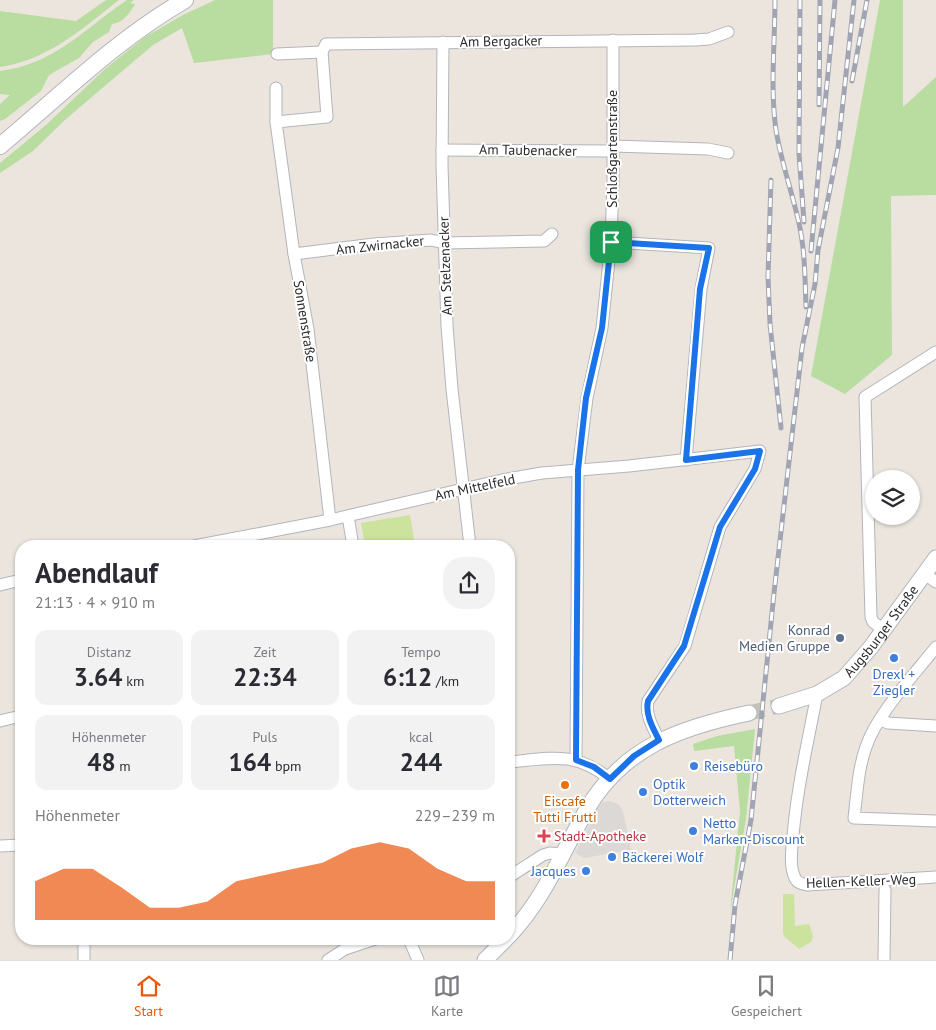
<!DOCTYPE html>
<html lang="de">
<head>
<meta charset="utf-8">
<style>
  body { margin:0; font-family:"PT Sans",sans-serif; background:#f2f2f3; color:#2b2b33; height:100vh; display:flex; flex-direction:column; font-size:19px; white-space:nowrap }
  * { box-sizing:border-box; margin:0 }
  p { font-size:16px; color:#7c7c81 }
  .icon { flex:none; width:28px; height:28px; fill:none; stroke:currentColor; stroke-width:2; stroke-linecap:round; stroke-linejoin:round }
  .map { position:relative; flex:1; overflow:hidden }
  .drawer { position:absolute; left:15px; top:540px; width:500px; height:405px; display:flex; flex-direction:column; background:#fff; border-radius:20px; box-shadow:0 1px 4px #0004 }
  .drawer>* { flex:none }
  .fabs { position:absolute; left:865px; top:470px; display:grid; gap:10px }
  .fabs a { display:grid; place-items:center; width:55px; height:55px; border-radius:50%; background:#fff; box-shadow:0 1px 4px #0004; font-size:25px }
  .pin { position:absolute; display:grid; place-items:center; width:42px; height:42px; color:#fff; margin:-21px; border-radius:10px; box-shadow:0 2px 8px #0006 }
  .round { display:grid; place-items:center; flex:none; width:52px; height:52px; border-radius:20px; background:#f2f2f3 }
  .overview { display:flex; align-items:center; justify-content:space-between; height:85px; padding:0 20px }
  h1 { font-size:28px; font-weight:700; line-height:38px }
  .stats { display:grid; grid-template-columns:repeat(3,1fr); gap:8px; height:85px; padding:5px 20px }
  .stats div { display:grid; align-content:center; border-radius:12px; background:#f2f2f3; text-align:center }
  .stats b { font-size:25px; font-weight:700 }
  .stats small { font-size:14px; font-weight:400 }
  .stats p { font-size:14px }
  .chart { height:140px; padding:10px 20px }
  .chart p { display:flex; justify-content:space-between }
  .chart svg { width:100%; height:90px; margin-top:5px; fill:#ea580c; opacity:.7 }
  .dock { display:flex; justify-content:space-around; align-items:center; height:70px; border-top:1px solid #e1e1e2; background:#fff; font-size:14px; color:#7c7c81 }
  .dock a { display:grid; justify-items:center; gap:2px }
  .dock .current { color:#ea580c }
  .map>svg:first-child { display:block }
  .green { fill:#b9dda0 }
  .pitch { fill:#cbe39d }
  .plaza { fill:#dcd8d5 }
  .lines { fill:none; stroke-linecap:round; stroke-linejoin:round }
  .tertiary-tunnel { stroke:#c5c0ba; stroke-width:15; stroke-dasharray:15 8; stroke-linecap:butt }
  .minor-casing { stroke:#b2b5bd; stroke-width:13 }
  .tertiary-casing { stroke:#b2b5bd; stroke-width:17 }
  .secondary-casing { stroke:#b2b5bd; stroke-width:18 }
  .minor { stroke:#fff; stroke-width:11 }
  .tertiary { stroke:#fff; stroke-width:15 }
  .secondary { stroke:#fff; stroke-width:16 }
  .rail-casing { stroke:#a1a5b3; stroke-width:5 }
  .rail { stroke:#fff; stroke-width:3; stroke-dasharray:9; stroke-linecap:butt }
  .route-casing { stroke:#fff; stroke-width:10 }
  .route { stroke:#1a73e8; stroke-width:6 }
  .service-dot { fill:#5c6f8a; stroke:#fff; stroke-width:2 }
  .shop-dot { fill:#3f7fe0; stroke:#fff; stroke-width:2 }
  .food-dot { fill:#e8710a; stroke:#fff; stroke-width:2 }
  .health-dot { fill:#e0444e; stroke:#fff; stroke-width:2 }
  .labels { text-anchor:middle; stroke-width:4; stroke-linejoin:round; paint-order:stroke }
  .street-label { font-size:14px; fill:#2b2b2b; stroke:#fff }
  .service-label { font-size:14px; fill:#4e5e75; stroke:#fff; text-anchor:end }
  .shop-label { font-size:14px; fill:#366cbe; stroke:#fff; text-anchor:start }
  .food-label { font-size:14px; fill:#c56008; stroke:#fff }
  .health-label { font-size:14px; fill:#be3a42; stroke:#fff; text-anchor:start }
</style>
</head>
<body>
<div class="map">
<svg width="936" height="960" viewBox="0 0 936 960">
  <rect width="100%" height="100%" fill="#ebe5de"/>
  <g class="green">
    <path d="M106 0H119C82 29 48 60 0 67V11L76 21Z"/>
    <path d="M127 0H134L130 3 135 4C129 14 124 22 112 24L109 32 93 42 79 58 49 75 41 91 5 119 0 121V104L10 95 0 94V71C55 64 84 29 127 0Z"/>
    <polygon points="215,0 273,0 273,54 194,63 182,28 153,45 66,119 33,151 0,173 0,163 46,125 105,69 145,37 183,15"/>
    <polygon points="880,0 903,0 903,107 936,77 936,195 891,196 892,355 845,394 811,376"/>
    <polygon points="755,729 746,819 730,912 740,811 734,746 694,751 693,744 717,736"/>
  </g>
  <g class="pitch">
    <polygon points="410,515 415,546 365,546 361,523"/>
    <polygon points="783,894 794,894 795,926 809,924 813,936 811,942 799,949 784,936 783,932"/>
  </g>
  <polygon class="plaza" points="610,801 618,804 623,811 631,850 584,858 575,853 598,808 603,802"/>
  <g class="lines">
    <polyline class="tertiary-tunnel" points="749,713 779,706"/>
    <defs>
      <g id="minor">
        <polyline points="443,42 442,165 447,326 452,389 470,546"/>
        <polyline points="322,52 327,117 276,122 294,254 308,329 330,520"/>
        <polyline points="277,54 322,52 326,44 695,40 709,39 728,32"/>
        <polyline points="276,88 276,122"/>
        <polyline points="613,146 708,149 728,153"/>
        <polyline points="442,150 613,151"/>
        <polyline points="611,242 709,248 701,289 686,460"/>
        <polyline points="294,254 374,244 431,240 444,243 544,241 552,234"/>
        <polyline points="348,516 353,546"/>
        <path d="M194 546 330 520 502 480 542 473 629 466 760 451 755 469 720 527 685 646 648 701C645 715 653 727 659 740"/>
        <polyline points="925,574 936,582"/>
        <polyline points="0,585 21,580"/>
        <polyline points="884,630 873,622 871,617 865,397 936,352"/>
        <path d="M936 647C914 675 877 714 866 747 858 769 857 794 854 818L936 821"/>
        <path d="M817 694C808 741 797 788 793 836 792 848 789 866 795 878 797 883 802 884 808 885L936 877"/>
        <polyline points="880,720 888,723 936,726"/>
        <polyline points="0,721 21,716"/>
        <polyline points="576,760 578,470 587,398 602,328 611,242 613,181 613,40"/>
        <path d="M509 762C552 758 574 751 610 779"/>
        <polyline points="0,846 21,845"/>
        <polyline points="509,877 543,855 550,853 564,854"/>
        <polyline points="84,939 84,960"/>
        <polyline points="409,939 418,960"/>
        <polyline points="328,960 345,949 375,939"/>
        <polyline points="884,960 885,890"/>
      </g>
      <g id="tertiary">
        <path id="s1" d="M779 706 817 694 844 678 871 647 936 558"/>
        <path d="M509 936C546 896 560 856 586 811 622 747 682 727 749 713"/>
        <polyline points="485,960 506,939"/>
      </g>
      <path id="secondary" d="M0 146C60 96 117 39 185 0"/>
    </defs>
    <use href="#minor" class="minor-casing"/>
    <use href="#tertiary" class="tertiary-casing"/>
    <use href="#secondary" class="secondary-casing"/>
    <use href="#minor" class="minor"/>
    <use href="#tertiary" class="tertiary"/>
    <use href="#secondary" class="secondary"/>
    <defs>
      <g id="rail">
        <path d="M775 0C775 42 770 88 776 130 781 161 791 189 798 219 805 247 805 278 806 307"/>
        <polyline points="800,0 799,154 804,222"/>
        <polyline points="852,81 867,0"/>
        <polyline points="819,105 820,0"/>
        <polyline points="771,180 768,277 770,324 781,428"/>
        <polyline points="811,251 835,0"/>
        <polyline points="730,960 735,905 751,820 774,593 802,348 815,284 818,250 838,148 854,0"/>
      </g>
    </defs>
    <use href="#rail" class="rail-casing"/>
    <use href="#rail" class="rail"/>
  </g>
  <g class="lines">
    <defs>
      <path id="route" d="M611 242 709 248 700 289 686 460 760 451 755 469 720 527 684 646 648 701C645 715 653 728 659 740L634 756 610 779 594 767 576 760 578 470 586 398 602 328Z"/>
    </defs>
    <use href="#route" class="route-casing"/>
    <use href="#route" class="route"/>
  </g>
  <circle class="service-dot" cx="840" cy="638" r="5"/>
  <g class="shop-dot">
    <circle cx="894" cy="658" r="5"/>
    <circle cx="694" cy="766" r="5"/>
    <circle cx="643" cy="792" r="5"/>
    <circle cx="693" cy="831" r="5"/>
    <circle cx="612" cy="857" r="5"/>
    <circle cx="586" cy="871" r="5"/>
  </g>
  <circle class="food-dot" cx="565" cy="785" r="5"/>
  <path class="health-dot" d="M541.5 828.5h5v5h5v5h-5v5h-5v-5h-5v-5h5z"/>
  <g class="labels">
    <g class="street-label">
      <text transform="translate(501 41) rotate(-1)" y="5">Am Bergacker</text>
      <text transform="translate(612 149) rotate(-90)" y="5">Schloßgartenstraße</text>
      <text transform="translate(528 150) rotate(1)" y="5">Am Taubenacker</text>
      <text transform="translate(380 245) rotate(-6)" y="5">Am Zwirnacker</text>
      <text transform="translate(445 266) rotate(-92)" y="5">Am Stelzenacker</text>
      <text transform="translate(305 321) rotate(81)" y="5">Sonnenstraße</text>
      <text transform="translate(475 487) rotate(-12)" y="5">Am Mittelfeld</text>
      <text dy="5" stroke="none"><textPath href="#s1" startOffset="131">Augsburger Straße</textPath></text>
      <text transform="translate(861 881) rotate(-2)" y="5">Hellen-Keller-Weg</text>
    </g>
    <g class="service-label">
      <text x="830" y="635">Konrad<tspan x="830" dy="16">Medien Gruppe</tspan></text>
    </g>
    <g class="shop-label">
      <text x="894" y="679" text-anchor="middle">Drexl +<tspan x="894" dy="16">Ziegler</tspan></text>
      <text x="704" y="771">Reisebüro</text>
      <text x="653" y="789">Optik<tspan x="653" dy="16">Dotterweich</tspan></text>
      <text x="703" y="828">Netto<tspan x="703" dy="16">Marken-Discount</tspan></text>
      <text x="622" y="862">Bäckerei Wolf</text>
      <text x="576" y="876" text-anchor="end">Jacques</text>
    </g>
    <g class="food-label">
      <text x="565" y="806">Eiscafe<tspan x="565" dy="16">Tutti Frutti</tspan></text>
    </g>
    <g class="health-label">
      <text x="554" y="841">Stadt-Apotheke</text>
    </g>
  </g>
</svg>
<div class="fabs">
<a><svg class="icon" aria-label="layers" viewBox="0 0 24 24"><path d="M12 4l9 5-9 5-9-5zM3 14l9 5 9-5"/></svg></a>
</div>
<div class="pin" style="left:611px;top:242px;background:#1e9e55"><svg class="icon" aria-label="arrive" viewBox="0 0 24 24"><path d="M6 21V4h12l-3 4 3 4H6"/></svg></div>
<section class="drawer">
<div class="overview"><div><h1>Abendlauf</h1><p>21:13 · 4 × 910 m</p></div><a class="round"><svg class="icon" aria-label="share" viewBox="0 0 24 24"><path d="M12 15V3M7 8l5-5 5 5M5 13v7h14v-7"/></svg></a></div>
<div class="stats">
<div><p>Distanz</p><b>3.64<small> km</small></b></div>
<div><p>Zeit</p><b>22:34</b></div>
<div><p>Tempo</p><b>6:12<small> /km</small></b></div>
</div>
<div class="stats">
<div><p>Höhenmeter</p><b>48<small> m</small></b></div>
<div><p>Puls</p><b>164<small> bpm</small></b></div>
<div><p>kcal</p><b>244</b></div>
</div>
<div class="chart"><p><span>Höhenmeter</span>229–239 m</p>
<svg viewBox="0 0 160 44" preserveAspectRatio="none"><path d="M0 44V25L10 19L20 19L30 28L40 38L50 38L60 35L70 25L80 22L90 19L100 16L110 9L120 6L130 9L140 19L150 25L160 25V44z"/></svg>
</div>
</section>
</div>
<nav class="dock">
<a class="current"><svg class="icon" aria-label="home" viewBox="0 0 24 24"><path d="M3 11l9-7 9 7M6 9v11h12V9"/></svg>Start</a>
<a><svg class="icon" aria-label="map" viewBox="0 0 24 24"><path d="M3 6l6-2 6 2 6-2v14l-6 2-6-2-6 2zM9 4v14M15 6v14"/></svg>Karte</a>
<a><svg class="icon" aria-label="saved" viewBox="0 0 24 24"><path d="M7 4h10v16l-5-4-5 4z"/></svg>Gespeichert</a>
</nav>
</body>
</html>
